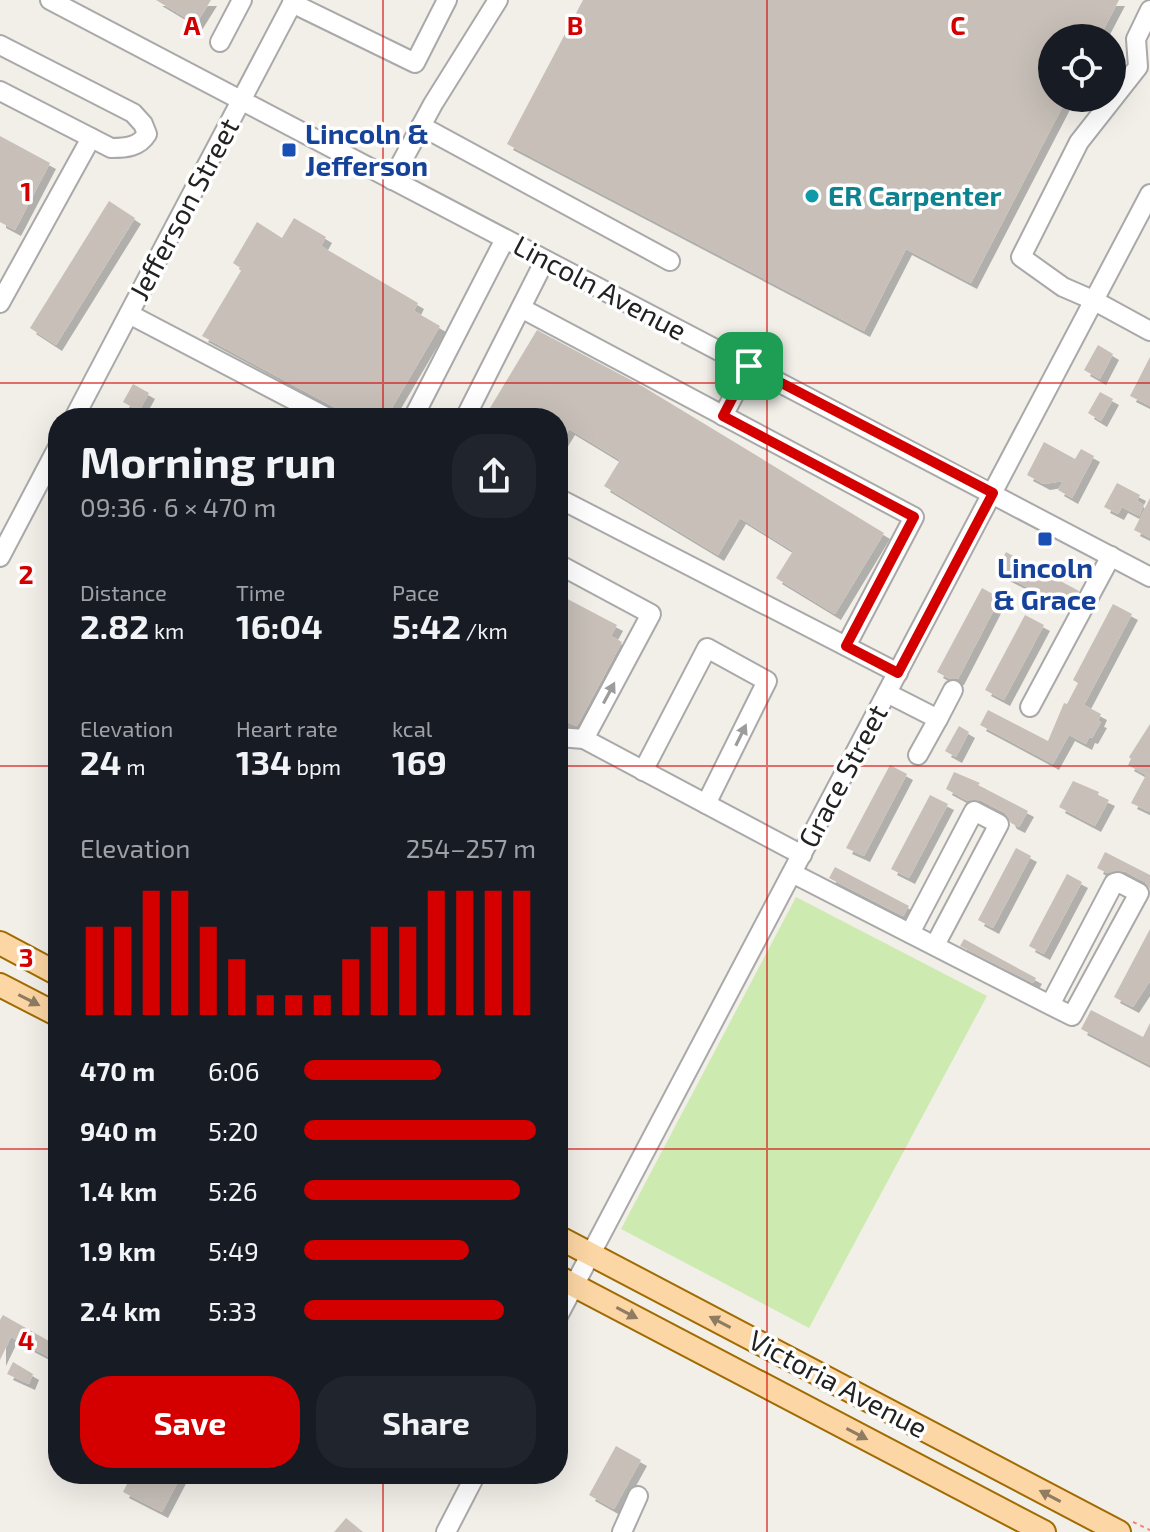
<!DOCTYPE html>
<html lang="en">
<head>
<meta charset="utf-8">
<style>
  body { margin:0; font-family:"Exo 2",sans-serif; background:#20242c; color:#f1f3f6; height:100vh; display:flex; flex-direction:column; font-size:30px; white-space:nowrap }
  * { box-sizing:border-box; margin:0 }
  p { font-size:26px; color:#9ea1a6 }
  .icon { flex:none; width:44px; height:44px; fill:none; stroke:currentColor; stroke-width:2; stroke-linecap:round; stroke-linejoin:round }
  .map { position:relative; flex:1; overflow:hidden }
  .drawer { position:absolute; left:48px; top:408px; width:520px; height:1076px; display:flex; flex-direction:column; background:#171b24; border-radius:32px; box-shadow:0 8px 32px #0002 }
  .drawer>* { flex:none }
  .fabs { position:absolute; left:1038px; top:24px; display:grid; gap:16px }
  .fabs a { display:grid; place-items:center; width:88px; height:88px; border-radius:50%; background:#171b24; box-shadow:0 8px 32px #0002; font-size:40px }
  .pin { position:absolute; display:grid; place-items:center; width:68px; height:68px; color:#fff; margin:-34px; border-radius:16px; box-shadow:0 4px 12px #0006 }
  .round { display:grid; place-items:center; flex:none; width:84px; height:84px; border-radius:32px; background:#20242c }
  .summary { display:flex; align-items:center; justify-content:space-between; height:136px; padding:0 32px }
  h1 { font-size:44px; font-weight:700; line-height:60px }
  .figures { display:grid; grid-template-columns:repeat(3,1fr); gap:12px; height:136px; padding:8px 32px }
  .figures div { display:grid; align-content:center }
  .figures b { font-size:34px; font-weight:700 }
  .figures small { font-size:22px; font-weight:400 }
  .figures p { font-size:22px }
  .chart { height:224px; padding:16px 32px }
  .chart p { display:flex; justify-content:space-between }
  .chart svg { width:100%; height:144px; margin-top:8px; stroke:#d40000; stroke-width:6 }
  .action { display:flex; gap:16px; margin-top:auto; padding:16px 32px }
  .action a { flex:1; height:92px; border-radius:32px; background:#d40000; color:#fff; font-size:32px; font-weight:700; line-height:92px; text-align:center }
  .action a+a { background:#20242c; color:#f1f3f6 }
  ul { padding:0 32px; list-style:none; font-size:26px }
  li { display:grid; grid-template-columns:128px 96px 1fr; align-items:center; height:60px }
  li i { height:20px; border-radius:10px; background:#d40000 }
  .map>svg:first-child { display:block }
  .grass { fill:#cdebb0 }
  .building { fill:#c7bfb8; filter:url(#shadow) }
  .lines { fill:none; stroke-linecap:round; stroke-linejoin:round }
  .minor-casing { stroke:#a9a9a9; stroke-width:22 }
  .major-casing { stroke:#a06b00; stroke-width:26 }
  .path { stroke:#fa8072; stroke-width:2; stroke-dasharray:4 4; stroke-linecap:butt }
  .minor { stroke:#fff; stroke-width:18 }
  .major { stroke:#fcd6a4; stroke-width:22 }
  .oneway { fill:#9c9c9c }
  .oneway2 { fill:#8f7c63 }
  .route-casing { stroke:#fff; stroke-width:16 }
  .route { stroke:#d40000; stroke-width:10 }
  .grid { fill:none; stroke:#d40000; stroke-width:2; stroke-opacity:0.55 }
  .transit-dot { fill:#1a4fb4; stroke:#fff; stroke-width:3 }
  .culture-dot { fill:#0f9aa8; stroke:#fff; stroke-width:3 }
  .labels { text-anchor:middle; stroke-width:7; stroke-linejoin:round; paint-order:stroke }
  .transit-label { font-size:28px; font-weight:bold; fill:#164399; stroke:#fff; text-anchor:start }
  .culture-label { font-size:28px; font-weight:bold; fill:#0d838f; stroke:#fff; text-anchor:start }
  .street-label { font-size:28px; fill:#222; stroke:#fff }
  .grid-label { font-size:26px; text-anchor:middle; font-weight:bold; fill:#d40000; stroke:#fff; stroke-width:7; stroke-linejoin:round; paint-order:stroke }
</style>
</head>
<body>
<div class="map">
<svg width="1150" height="1532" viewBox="0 0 1150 1532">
  <defs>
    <filter id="shadow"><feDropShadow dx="6" dy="6" stdDeviation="0" flood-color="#0004"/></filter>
  </defs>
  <rect width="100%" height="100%" fill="#f2efe9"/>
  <polygon class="grass" points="796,897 987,996 809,1328 621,1229"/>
  <g class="building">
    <polygon points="156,0 211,0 196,24"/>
    <polygon points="583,0 1119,0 1099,38 1052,38 1052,98 1067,98 971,283 906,249 864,331 507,144"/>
    <polygon points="0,136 50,163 15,230 0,222"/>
    <polygon points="109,201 135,218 56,345 30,328"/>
    <polygon points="294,218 326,237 321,246 418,303 414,311 440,326 386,418 340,418 334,407 202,336 242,269 233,263 257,222 282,238"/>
    <polygon points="537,330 642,386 884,533 835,614 776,578 793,551 740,518 718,555 604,486 620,460 569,429 558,447 558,418 484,418"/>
    <polygon points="1098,345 1113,354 1100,379 1084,370"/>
    <polygon points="1150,357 1150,406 1130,396"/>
    <polygon points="133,384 149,393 139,411 123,402"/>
    <polygon points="1100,392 1113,399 1101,421 1088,413"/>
    <polygon points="1044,442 1075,459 1081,449 1094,456 1072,498 1058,490 1063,481 1044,484 1027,475"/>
    <polygon points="1117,483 1140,495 1137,501 1144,505 1139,516 1122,507 1118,514 1104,507"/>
    <polygon points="1150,498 1150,538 1134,530"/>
    <polygon points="1006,552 1079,591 1069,609 996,571"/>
    <polygon points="982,588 1000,598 958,679 950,679 937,672"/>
    <polygon points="558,594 617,625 611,636 622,642 577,726 567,722 565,726 558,725"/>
    <polygon points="1113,604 1132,614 1084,705 1101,714 1098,721 1101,722 1092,738 1089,737 1086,744 1069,735 1053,764 980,725 988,710 1048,741 1064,703 1067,704 1078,683 1073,680"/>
    <polygon points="1025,615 1044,625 1004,700 985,690"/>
    <polygon points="1150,724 1150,812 1131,803 1146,775 1128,765 1131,759 1129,757"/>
    <polygon points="959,726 969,732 956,757 945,751"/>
    <polygon points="890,765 907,774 864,856 846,848"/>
    <polygon points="954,772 980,783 978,785 1028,811 1019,827 1011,823 1005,813 980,800 968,801 946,789"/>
    <polygon points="1073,781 1099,792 1098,795 1109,800 1095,826 1059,807"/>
    <polygon points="930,795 948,804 909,878 891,869"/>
    <polygon points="1016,848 1031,856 993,928 978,920"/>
    <polygon points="1105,852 1150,875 1150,889 1145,882 1124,871 1107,873 1097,868"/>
    <polygon points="835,867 909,906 903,916 829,878"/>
    <polygon points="1067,874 1082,882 1044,954 1029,946"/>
    <polygon points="1150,929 1150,981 1133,1007 1114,997"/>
    <polygon points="964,939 1036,978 1033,983 960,946"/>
    <polygon points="1091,1010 1143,1037 1150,1023 1150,1065 1081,1029"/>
    <polygon points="3,1315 56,1345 49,1357 11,1337 0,1360 0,1320"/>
    <polygon points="13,1362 33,1374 29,1384 7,1374"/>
    <polygon points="616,1446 641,1460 614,1509 589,1495"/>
    <polygon points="132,1474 182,1474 162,1512 123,1492"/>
    <polygon points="346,1518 363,1532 334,1532"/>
  </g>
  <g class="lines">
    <defs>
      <g id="minor">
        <polyline points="50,0 1150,577"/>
        <polyline points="292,3 415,63 447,0"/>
        <polyline points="1150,10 1136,39 1138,67 1079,142 1021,257 1063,287 1093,300 1150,331"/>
        <polyline points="220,42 242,0"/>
        <path d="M0 45 133 113 143 124 147 134C139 147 126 148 111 148L0 91"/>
        <polyline points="421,126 670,261"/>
        <polyline points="392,180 433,104 498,0"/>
        <polyline points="0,303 91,138"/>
        <polyline points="521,308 914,517 846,646"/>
        <polyline points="129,314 328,418"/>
        <polyline points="723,416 749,366"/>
        <polyline points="74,418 294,0"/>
        <polyline points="413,418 505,239"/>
        <polyline points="465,418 545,260"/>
        <polyline points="558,498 898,673"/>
        <polyline points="0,557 58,447"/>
        <polyline points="558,564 651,614 584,739 558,737"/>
        <polyline points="887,693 938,719 918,755"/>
        <polyline points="1030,707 1111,556"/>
        <polyline points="938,719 953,690"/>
        <polyline points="584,739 802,855"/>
        <polyline points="643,771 707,648 767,681 706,804"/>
        <polyline points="792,873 1050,1005 1072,1016 1139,893 1118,882 1114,883 1050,1005"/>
        <polyline points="910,933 974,811 999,824 935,945"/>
        <polyline points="558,1316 1150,194"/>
        <polyline points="446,1532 476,1474"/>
        <polyline points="622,1532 638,1496"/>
      </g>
      <g id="major">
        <polyline points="0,943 58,974"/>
        <polyline points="0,985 58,1015"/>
        <polyline points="558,1237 1119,1532"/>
        <polyline points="558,1277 1044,1532"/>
      </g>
    </defs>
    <use href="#minor" class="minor-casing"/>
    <use href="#major" class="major-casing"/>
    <polyline class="path" points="1133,1522 1150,1530"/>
    <use href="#minor" class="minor"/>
    <use href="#major" class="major"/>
  </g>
  <defs><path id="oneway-solid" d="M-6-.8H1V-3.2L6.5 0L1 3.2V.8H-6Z" transform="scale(2)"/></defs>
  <g class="oneway">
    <use href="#oneway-solid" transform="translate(609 693) rotate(-62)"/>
    <use href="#oneway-solid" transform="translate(741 735) rotate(-64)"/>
  </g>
  <g class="oneway2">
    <use href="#oneway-solid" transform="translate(29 1000) rotate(27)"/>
    <use href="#oneway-solid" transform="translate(627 1313) rotate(28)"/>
    <use href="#oneway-solid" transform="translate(720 1322) rotate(-152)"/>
    <use href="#oneway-solid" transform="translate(857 1434) rotate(28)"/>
    <use href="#oneway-solid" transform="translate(1050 1496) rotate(-152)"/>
  </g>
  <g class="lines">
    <defs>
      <polygon id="route" points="749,366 993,493 898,673 846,646 914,517 723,416"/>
    </defs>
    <use href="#route" class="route-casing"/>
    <use href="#route" class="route"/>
  </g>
  <path class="grid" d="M383 0V418M767 0V1532M0 383H1150M0 766H58M558 766H1150M0 1149H58M558 1149H1150M383 1474V1532"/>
  <g class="transit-dot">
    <rect x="281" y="142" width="16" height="16" rx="4"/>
    <rect x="1037" y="531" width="16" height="16" rx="4"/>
  </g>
  <circle class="culture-dot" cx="812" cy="196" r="8"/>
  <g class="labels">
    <g class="transit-label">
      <text x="305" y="144">Lincoln &amp;<tspan x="305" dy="32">Jefferson</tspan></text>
      <text x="1045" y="578" text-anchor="middle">Lincoln<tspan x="1045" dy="32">&amp; Grace</tspan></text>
    </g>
    <g class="culture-label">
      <text x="828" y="206">ER Carpenter</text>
    </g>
    <g class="street-label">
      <text transform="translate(184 209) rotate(-62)" y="10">Jefferson Street</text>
      <text transform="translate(600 288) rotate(28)" y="10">Lincoln Avenue</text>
      <text transform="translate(843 776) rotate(-62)" y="10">Grace Street</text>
      <text transform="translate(838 1384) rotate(28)" y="10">Victoria Avenue</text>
    </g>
  </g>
  <g class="grid-label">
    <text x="192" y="35">A</text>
    <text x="575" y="35">B</text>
    <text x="958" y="35">C</text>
    <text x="26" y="201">1</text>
    <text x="26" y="584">2</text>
    <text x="26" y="967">3</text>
    <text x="26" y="1350">4</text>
  </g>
</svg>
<div class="fabs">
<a><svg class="icon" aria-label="locate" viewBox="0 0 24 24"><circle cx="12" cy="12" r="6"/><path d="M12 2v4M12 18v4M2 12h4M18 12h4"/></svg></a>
</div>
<div class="pin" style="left:749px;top:366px;background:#1e9e55"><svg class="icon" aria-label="arrive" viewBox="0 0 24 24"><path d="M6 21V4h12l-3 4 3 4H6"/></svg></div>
<section class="drawer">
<div class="summary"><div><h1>Morning run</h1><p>09:36 · 6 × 470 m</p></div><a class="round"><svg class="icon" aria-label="share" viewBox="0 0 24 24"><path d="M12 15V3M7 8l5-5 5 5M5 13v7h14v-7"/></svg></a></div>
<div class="figures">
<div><p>Distance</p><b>2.82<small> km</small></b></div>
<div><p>Time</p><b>16:04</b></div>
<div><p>Pace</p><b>5:42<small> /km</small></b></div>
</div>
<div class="figures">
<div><p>Elevation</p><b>24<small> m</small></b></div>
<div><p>Heart rate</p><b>134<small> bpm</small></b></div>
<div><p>kcal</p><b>169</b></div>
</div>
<div class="chart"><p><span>Elevation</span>254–257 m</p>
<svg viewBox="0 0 160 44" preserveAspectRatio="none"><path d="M5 44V17M15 44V17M25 44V6M35 44V6M45 44V17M55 44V27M65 44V38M75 44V38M85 44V38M95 44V27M105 44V17M115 44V17M125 44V6M135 44V6M145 44V6M155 44V6"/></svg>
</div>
<ul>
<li><b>470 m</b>6:06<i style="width:59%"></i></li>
<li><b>940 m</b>5:20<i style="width:100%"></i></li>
<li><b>1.4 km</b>5:26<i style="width:93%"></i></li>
<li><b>1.9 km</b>5:49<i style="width:71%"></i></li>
<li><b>2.4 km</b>5:33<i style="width:86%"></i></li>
</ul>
<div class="action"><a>Save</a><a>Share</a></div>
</section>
</div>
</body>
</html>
